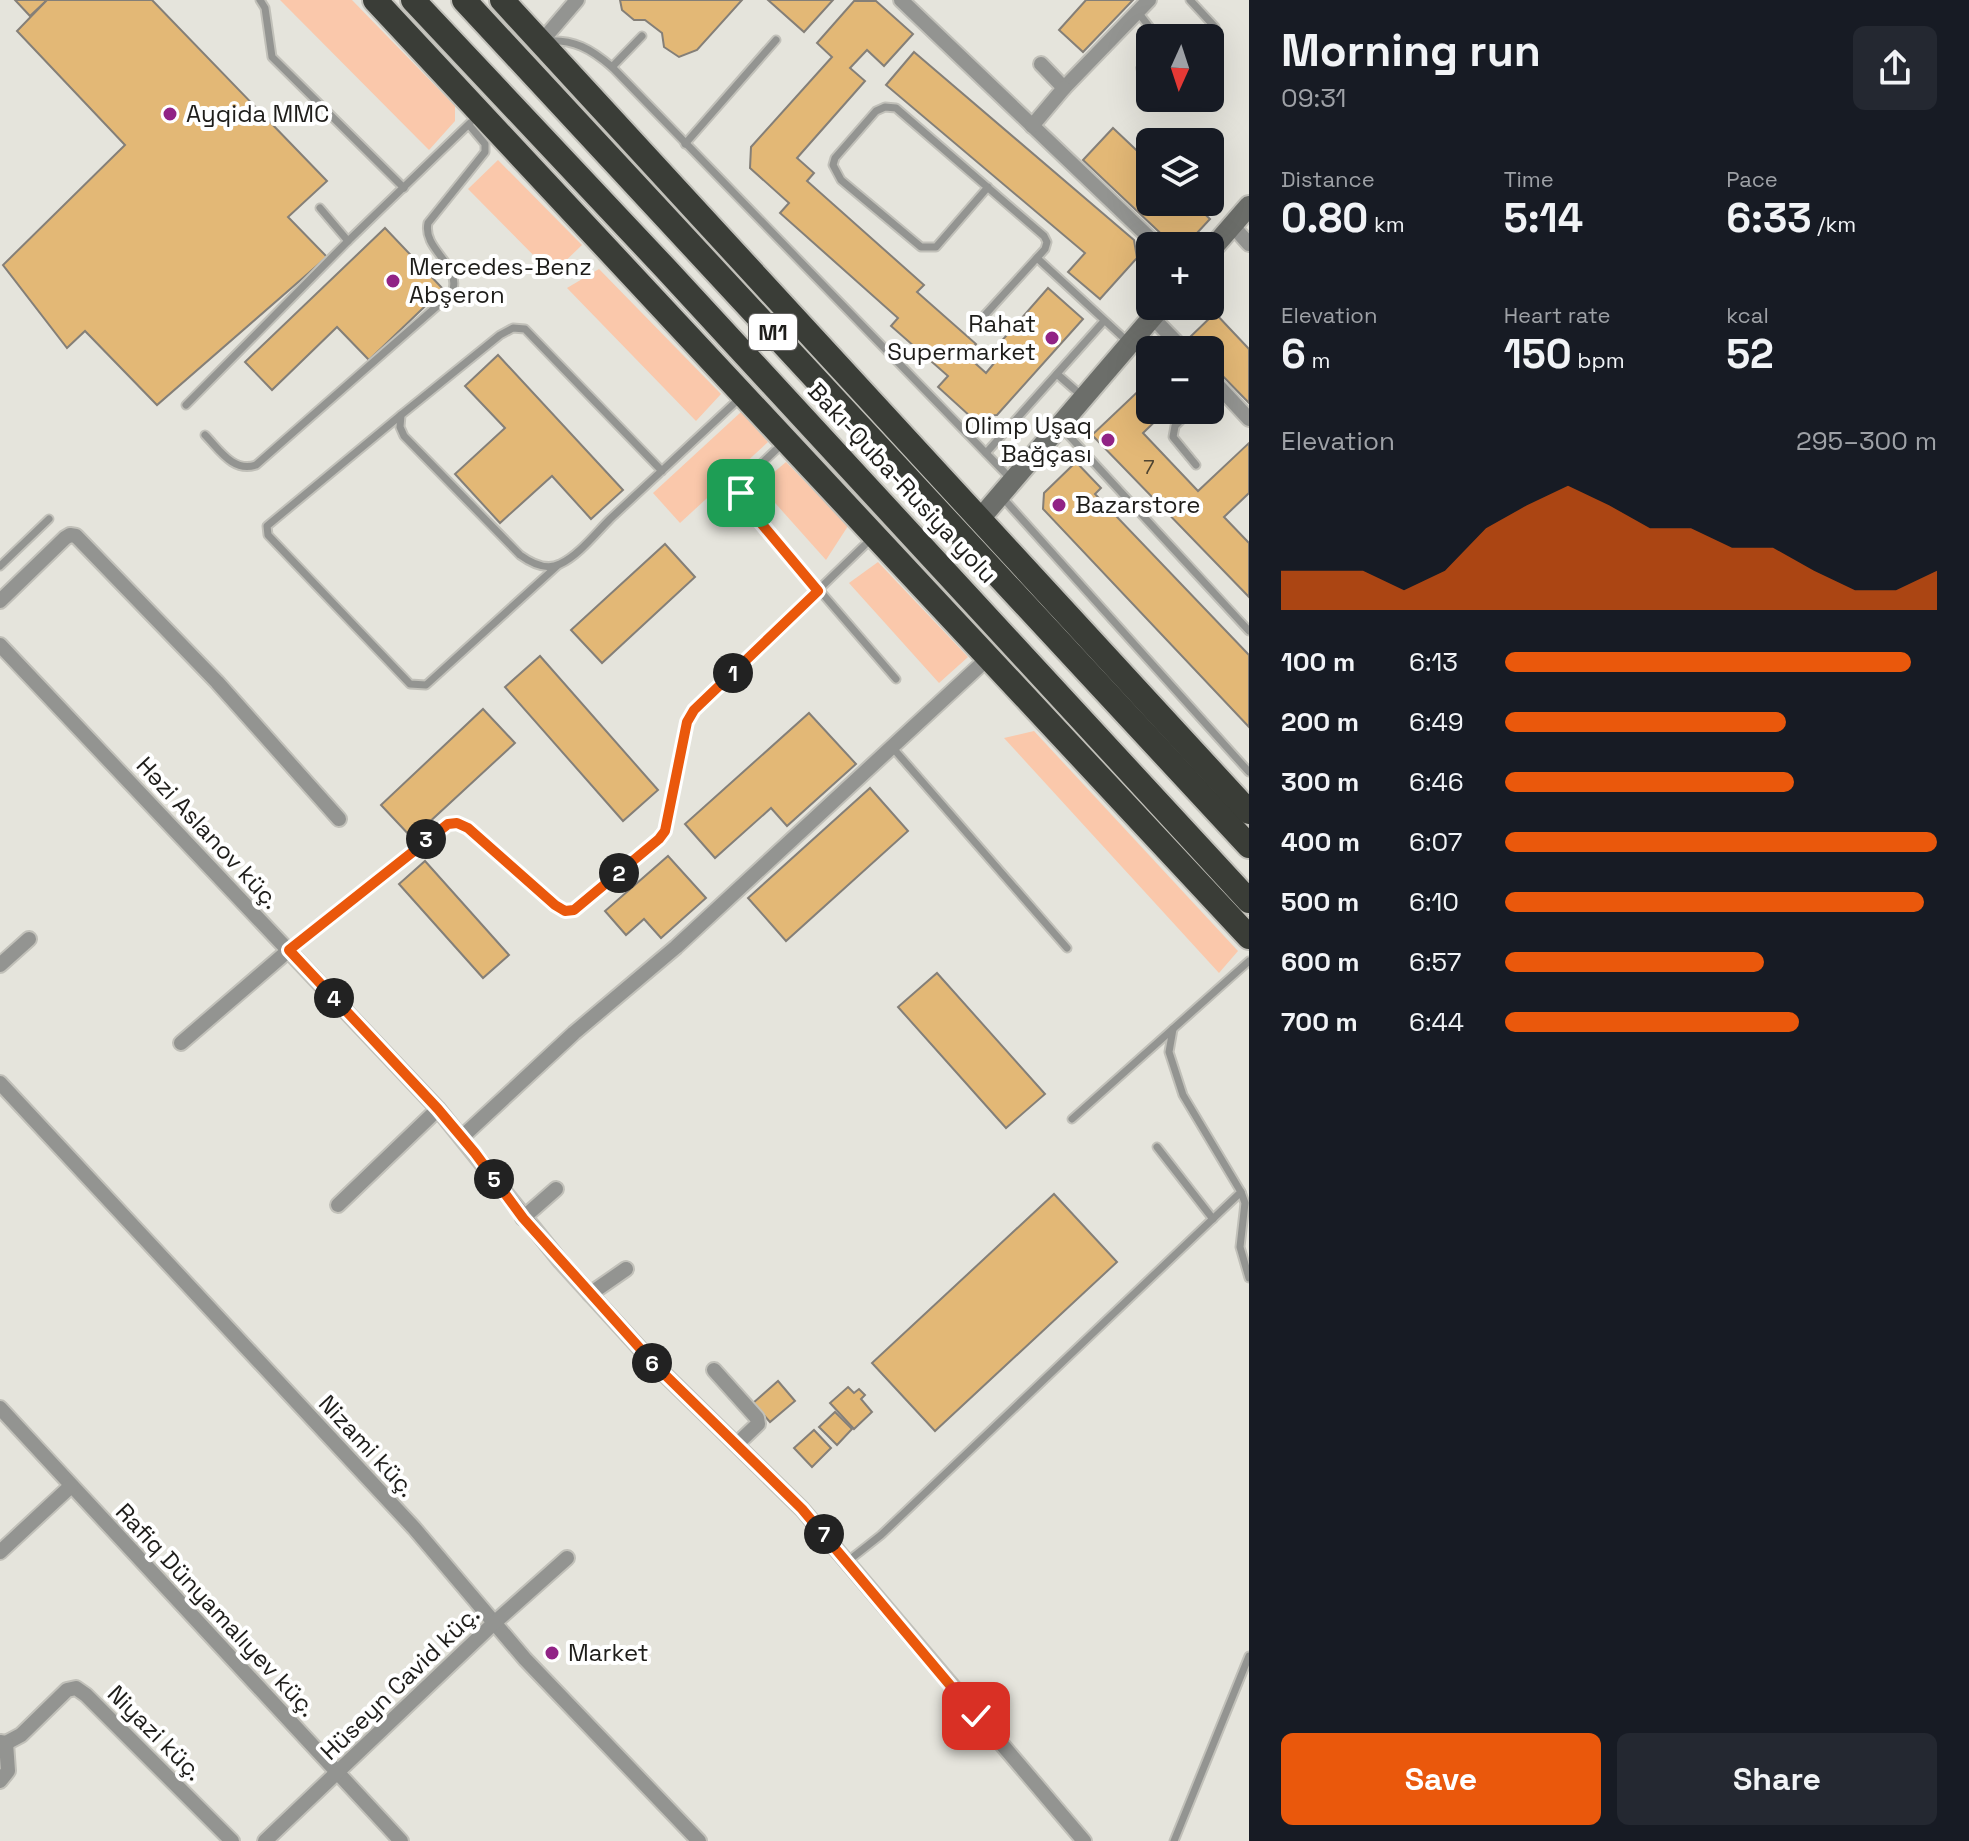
<!DOCTYPE html>
<html lang="en">
<head>
<meta charset="utf-8">
<style>
  body { margin:0; font-family:"Space Grotesk",sans-serif; background:#242831; color:#f1f3f6; height:100vh; display:flex; flex-direction:column; font-size:30px; white-space:nowrap }
  * { box-sizing:border-box; margin:0 }
  p { font-size:26px; color:#9ea1a6 }
  .icon { flex:none; width:44px; height:44px; fill:none; stroke:currentColor; stroke-width:2; stroke-linecap:round; stroke-linejoin:round }
  .map { position:relative; flex:1; overflow:hidden }
  .details { display:flex; flex-direction:column; background:#171b24; width:720px }
  .details>* { flex:none }
  .needle { width:52px; rotate:183deg }
  .controls { position:absolute; left:1136px; top:24px; display:grid; gap:16px }
  .controls a { display:grid; place-items:center; width:88px; height:88px; border-radius:12px; background:#171b24; box-shadow:0 8px 32px #0002; font-size:40px }
  .pin { position:absolute; display:grid; place-items:center; width:68px; height:68px; color:#fff; margin:-34px; border-radius:16px; box-shadow:0 4px 12px #0006 }
  .km { position:absolute; width:40px; height:40px; margin:-20px; border-radius:50%; background:#222; color:#fff; font-size:22px; line-height:40px; text-align:center }
  .round { display:grid; place-items:center; flex:none; width:84px; height:84px; border-radius:12px; background:#242831 }
  .summary { display:flex; align-items:center; justify-content:space-between; height:136px; padding:0 32px }
  h1 { font-size:44px; font-weight:800; line-height:60px }
  .metrics { display:grid; grid-template-columns:repeat(3,1fr); gap:12px; height:136px; padding:8px 32px }
  .metrics div { display:grid; align-content:center }
  .metrics b { font-size:40px; font-weight:800 }
  .metrics small { font-size:22px; font-weight:400 }
  .metrics p { font-size:22px }
  .chart { height:224px; padding:16px 32px }
  .chart p { display:flex; justify-content:space-between }
  .chart svg { width:100%; height:144px; margin-top:8px; fill:#ea580c; opacity:.7 }
  .primary-button { display:flex; gap:16px; margin-top:auto; padding:16px 32px }
  .primary-button a { flex:1; height:92px; border-radius:12px; background:#ea580c; color:#fff; font-size:32px; font-weight:800; line-height:92px; text-align:center }
  .primary-button a+a { background:#242831; color:#f1f3f6 }
  ul { padding:0 32px; list-style:none; font-size:26px }
  li { display:grid; grid-template-columns:128px 96px 1fr; align-items:center; height:60px }
  li i { height:20px; border-radius:10px; background:#ea580c }
  main { display:flex; flex:1; min-height:0 }
  .map>svg:first-child { display:block }
  .green { fill:#fac8ab }
  .building { fill:#e3b876; stroke:#847f78; stroke-width:2 }
  .lines { fill:none; stroke-linecap:round; stroke-linejoin:round }
  .lane-casing { stroke:#c1c0b9; stroke-width:11 }
  .street-casing { stroke:#c1c0b9; stroke-width:18 }
  .secondary-casing { stroke:#c1c0b9; stroke-width:24 }
  .highway-casing { stroke:#c1c0b9; stroke-width:28 }
  .lane { stroke:#939491; stroke-width:7 }
  .street { stroke:#939491; stroke-width:14 }
  .secondary { stroke:#6c6e6a; stroke-width:20 }
  .highway { stroke:#3a3d37; stroke-width:24 }
  .route-casing { stroke:#fff; stroke-width:16 }
  .route { stroke:#ea580c; stroke-width:10 }
  .poi-dot { fill:#912385; stroke:#fff; stroke-width:3 }
  .labels { text-anchor:middle; stroke-width:8; stroke-linejoin:round; paint-order:stroke }
  .number-label { font-size:20px; fill:#4f4431 }
  .shield { fill:#fff; stroke:#62615f; stroke-width:2 }
  .shield-label { font-size:22px; font-weight:bold; fill:#1e1d1a }
  .poi-label { font-size:24px; fill:#1e1d1a; stroke:#fff; text-anchor:start }
  .street-label { font-size:24px; fill:#1e1d1a; stroke:#fff }
</style>
</head>
<body>
<main>
<div class="map">
<svg width="1249" height="1841" viewBox="0 0 1249 1841">
  <rect width="100%" height="100%" fill="#e5e4dc"/>
  <g class="green">
    <polygon points="280,0 352,0 455,106 455,121 429,150"/>
    <polygon points="498,160 582,245 552,274 468,189"/>
    <polygon points="599,269 721,394 696,421 567,288"/>
    <polygon points="741,412 768,442 680,523 653,493"/>
    <polygon points="786,462 848,526 826,560 759,485"/>
    <polygon points="878,562 968,657 939,683 849,583"/>
    <polygon points="1034,731 1238,951 1219,973 1004,738"/>
  </g>
  <g class="building">
    <polygon points="15,0 47,0 30,16"/>
    <polygon points="47,0 152,0 327,181 288,217 327,257 157,405 85,331 67,348 3,265 125,145 17,31"/>
    <polygon points="620,0 742,0 697,50 679,57 664,47 662,33 645,20 634,20 622,10"/>
    <polygon points="768,0 833,0 804,32"/>
    <polygon points="1086,0 1133,0 1083,52 1059,30"/>
    <polygon points="854,1 876,1 913,34 884,66 867,50 850,68 865,81 797,158 814,173 807,181 924,285 917,292 976,344 966,355 986,373 1005,350 999,344 1048,288 1083,319 997,415 971,417 938,387 948,376 891,326 898,318 780,213 789,203 750,168 751,147 832,57 817,43"/>
    <polygon points="914,52 1134,240 1137,258 1100,299 1068,272 1085,253 886,85"/>
    <polygon points="1113,128 1150,163 1150,202 1192,202 1210,219 1185,246 1174,246 1083,160"/>
    <polygon points="385,228 443,289 369,360 337,327 272,390 245,362"/>
    <polygon points="1215,313 1249,349 1249,403 1210,363 1210,350 1198,350 1188,339"/>
    <polygon points="498,355 623,490 591,519 552,476 500,523 455,474 505,428 465,386"/>
    <polygon points="1150,380 1150,410 1167,410 1143,433 1198,491 1249,443 1249,493 1224,517 1249,543 1249,597 1092,435"/>
    <polygon points="1076,462 1101,488 1095,494 1249,655 1249,727 1043,509 1044,493"/>
    <polygon points="665,544 695,577 602,663 571,630"/>
    <polygon points="540,656 658,790 623,821 505,687"/>
    <polygon points="483,709 515,743 412,838 381,805"/>
    <polygon points="809,713 856,764 787,826 771,808 715,858 685,824"/>
    <polygon points="870,788 908,831 786,941 748,898"/>
    <polygon points="668,856 706,898 661,938 644,919 626,935 605,911"/>
    <polygon points="425,861 509,955 483,978 399,884"/>
    <polygon points="937,973 1045,1094 1006,1128 898,1007"/>
    <polygon points="1054,1194 1117,1262 935,1431 872,1363"/>
    <polygon points="778,1381 795,1401 770,1422 753,1403"/>
    <polygon points="848,1387 854,1393 859,1389 865,1395 861,1399 872,1412 854,1429 830,1403"/>
    <polygon points="835,1412 852,1429 837,1445 819,1427"/>
    <polygon points="814,1430 831,1448 812,1467 794,1448"/>
  </g>
  <g class="lines">
    <defs>
      <g id="lane">
        <polyline points="260,0 265,8 272,57 404,188"/>
        <polyline points="1190,0 1215,27"/>
        <polyline points="1137,11 1158,38"/>
        <path d="M546 41C574 39 591 49 612 67L1011 479"/>
        <polyline points="1150,57 1141,68 1142,74 1150,83"/>
        <polyline points="612,67 642,36"/>
        <polyline points="1163,98 1166,101"/>
        <polyline points="685,144 776,40"/>
        <polyline points="320,208 348,241 470,123"/>
        <polyline points="1037,258 1128,342"/>
        <polyline points="983,317 1045,249 1047,242 1044,236 896,108 885,107 876,111 835,158 833,165 841,180 921,247 936,247 988,187"/>
        <polyline points="1057,374 1082,396"/>
        <polyline points="186,405 348,241"/>
        <polyline points="1191,410 1175,426 1173,437 1196,465"/>
        <polyline points="401,415 267,526 268,535 410,684 426,685 557,566"/>
        <polyline points="1061,427 1249,631"/>
        <path d="M205 435C219 449 233 473 256 465L452 293C463 265 422 250 428 223L485 152V144L469 125"/>
        <path d="M784 442C768 459 737 479 745 504L896 679"/>
        <polyline points="986,453 1104,321"/>
        <path d="M662 471 525 329 513 328 500 335 401 415 400 427 404 436 520 555C531 563 546 571 560 564 578 556 596 533 610 519 654 478 698 437 741 397"/>
        <polyline points="1002,497 1249,772"/>
        <polyline points="0,566 49,519"/>
        <polyline points="892,747 1067,948"/>
        <polyline points="289,950 448,824 457,823 468,828 555,905 565,911 574,910 659,839 665,831 683,735 687,722 694,710 871,539"/>
        <polyline points="1072,1119 1249,961"/>
        <polyline points="1157,1147 1213,1219"/>
        <polyline points="1241,1192 1245,1203 1240,1247 1249,1278"/>
        <polyline points="848,1561 881,1535 1241,1192 1183,1095 1169,1052 1173,1029"/>
        <polyline points="1174,1841 1249,1656"/>
      </g>
      <g id="street">
        <polyline points="901,0 1158,246"/>
        <polyline points="541,42 577,0"/>
        <polyline points="1041,64 1064,88 1149,0"/>
        <polyline points="1032,126 1064,88"/>
        <polyline points="1232,225 1249,244"/>
        <polyline points="1152,317 1184,350"/>
        <polyline points="1210,377 1249,419"/>
        <polyline points="0,601 65,538 70,535 76,536 217,682 339,819"/>
        <polyline points="0,645 438,1109 561,1262 654,1364 802,1509 1084,1841"/>
        <polyline points="0,965 29,939"/>
        <polyline points="181,1043 289,950"/>
        <polyline points="0,1083 414,1528 525,1659 699,1841"/>
        <polyline points="462,1137 574,1033 676,947 988,658"/>
        <polyline points="338,1205 438,1109"/>
        <polyline points="523,1218 556,1189"/>
        <polyline points="590,1294 626,1269"/>
        <polyline points="714,1370 757,1418 758,1424 737,1444"/>
        <polyline points="0,1408 401,1841"/>
        <polyline points="0,1552 71,1486"/>
        <polyline points="0,1742 6,1743 21,1735 67,1690 76,1688 86,1695 232,1841"/>
        <polyline points="0,1781 8,1771 6,1743"/>
        <polyline points="265,1841 494,1623 567,1558"/>
      </g>
      <g id="secondary">
        <polyline points="1210,251 1249,206"/>
        <polyline points="979,520 1162,306"/>
      </g>
      <g id="highway">
        <path d="M375 0C667 312 957 625 1249 937"/>
        <polyline points="413,0 666,269 1249,901"/>
        <polyline points="464,0 1249,846"/>
        <polyline points="502,0 1249,812"/>
      </g>
    </defs>
    <use href="#lane" class="lane-casing"/>
    <use href="#street" class="street-casing"/>
    <use href="#secondary" class="secondary-casing"/>
    <use href="#highway" class="highway-casing"/>
    <use href="#lane" class="lane"/>
    <use href="#street" class="street"/>
    <use href="#secondary" class="secondary"/>
    <use href="#highway" class="highway"/>
  </g>
  <g class="lines">
    <defs>
      <polyline id="route" points="741,493 745,504 818,591 694,710 687,722 665,831 659,839 574,910 565,911 555,905 468,828 457,823 448,824 289,950 438,1109 475,1153 523,1218 654,1364 802,1509 976,1716"/>
    </defs>
    <use href="#route" class="route-casing"/>
    <use href="#route" class="route"/>
  </g>
  <g class="poi-dot">
    <circle cx="170" cy="114" r="8"/>
    <circle cx="393" cy="281" r="8"/>
    <circle cx="1052" cy="338" r="8"/>
    <circle cx="1108" cy="440" r="8"/>
    <circle cx="1059" cy="505" r="8"/>
    <circle cx="552" cy="1653" r="8"/>
  </g>
  <g class="labels">
    <g class="number-label">
      <text x="1149" y="474">7</text>
    </g>
    <rect class="shield" x="749" y="314" width="48" height="36" rx="6"/>
    <g class="shield-label">
      <text x="773" y="340">M1</text>
    </g>
    <g class="poi-label">
      <text x="186" y="122">Ayqida MMC</text>
      <text x="409" y="275">Mercedes-Benz<tspan x="409" dy="28">Abşeron</tspan></text>
      <text x="1036" y="332" text-anchor="end">Rahat<tspan x="1036" dy="28">Supermarket</tspan></text>
      <text x="1092" y="434" text-anchor="end">Olimp Uşaq<tspan x="1092" dy="28">Bağçası</tspan></text>
      <text x="1075" y="513">Bazarstore</text>
      <text x="568" y="1661">Market</text>
    </g>
    <g class="street-label">
      <text transform="translate(902 483) rotate(47)" y="8">Bakı-Quba-Rusiya yolu</text>
      <text transform="translate(208 833) rotate(47)" y="8">Həzi Aslanov küç.</text>
      <text transform="translate(367 1446) rotate(47)" y="8">Nizami küç.</text>
      <text transform="translate(216 1610) rotate(47)" y="8">Rafiq Dünyamalıyev küç.</text>
      <text transform="translate(400 1683) rotate(-44)" y="8">Hüseyn Cavid küç.</text>
      <text transform="translate(155 1733) rotate(45)" y="8">Niyazi küç.</text>
    </g>
  </g>
</svg>
<div class="controls">
<a><svg class="needle" viewBox="-14 -14 28 28"><path d="M0-13l5 13h-10z" fill="#e53935"/><path d="M0 13l5-13h-10z" fill="#9ea1a6"/></svg></a>
<a><svg class="icon" aria-label="layers" viewBox="0 0 24 24"><path d="M12 4l9 5-9 5-9-5zM3 14l9 5 9-5"/></svg></a>
<a>+</a>
<a>−</a>
</div>
<div class="pin" style="left:741px;top:493px;background:#1e9e55"><svg class="icon" aria-label="arrive" viewBox="0 0 24 24"><path d="M6 21V4h12l-3 4 3 4H6"/></svg></div>
<div class="pin" style="left:976px;top:1716px;background:#d93025"><svg class="icon" aria-label="check" viewBox="0 0 24 24"><path d="M5 12l5 5 9-10"/></svg></div>
<b class="km" style="left:733px;top:673px">1</b>
<b class="km" style="left:619px;top:873px">2</b>
<b class="km" style="left:426px;top:839px">3</b>
<b class="km" style="left:334px;top:998px">4</b>
<b class="km" style="left:494px;top:1179px">5</b>
<b class="km" style="left:652px;top:1363px">6</b>
<b class="km" style="left:824px;top:1534px">7</b>
</div>
<section class="details">
<div class="summary"><div><h1>Morning run</h1><p>09:31</p></div><a class="round"><svg class="icon" aria-label="share" viewBox="0 0 24 24"><path d="M12 15V3M7 8l5-5 5 5M5 13v7h14v-7"/></svg></a></div>
<div class="metrics">
<div><p>Distance</p><b>0.80<small> km</small></b></div>
<div><p>Time</p><b>5:14</b></div>
<div><p>Pace</p><b>6:33<small> /km</small></b></div>
</div>
<div class="metrics">
<div><p>Elevation</p><b>6<small> m</small></b></div>
<div><p>Heart rate</p><b>150<small> bpm</small></b></div>
<div><p>kcal</p><b>52</b></div>
</div>
<div class="chart"><p><span>Elevation</span>295–300 m</p>
<svg viewBox="0 0 160 44" preserveAspectRatio="none"><path d="M0 44V32L10 32L20 32L30 38L40 32L50 19L60 12L70 6L80 12L90 19L100 19L110 25L120 25L130 32L140 38L150 38L160 32V44z"/></svg>
</div>
<ul>
<li><b>100 m</b>6:13<i style="width:94%"></i></li>
<li><b>200 m</b>6:49<i style="width:65%"></i></li>
<li><b>300 m</b>6:46<i style="width:67%"></i></li>
<li><b>400 m</b>6:07<i style="width:100%"></i></li>
<li><b>500 m</b>6:10<i style="width:97%"></i></li>
<li><b>600 m</b>6:57<i style="width:60%"></i></li>
<li><b>700 m</b>6:44<i style="width:68%"></i></li>
</ul>
<div class="primary-button"><a>Save</a><a>Share</a></div>
</section>
</main>
</body>
</html>
